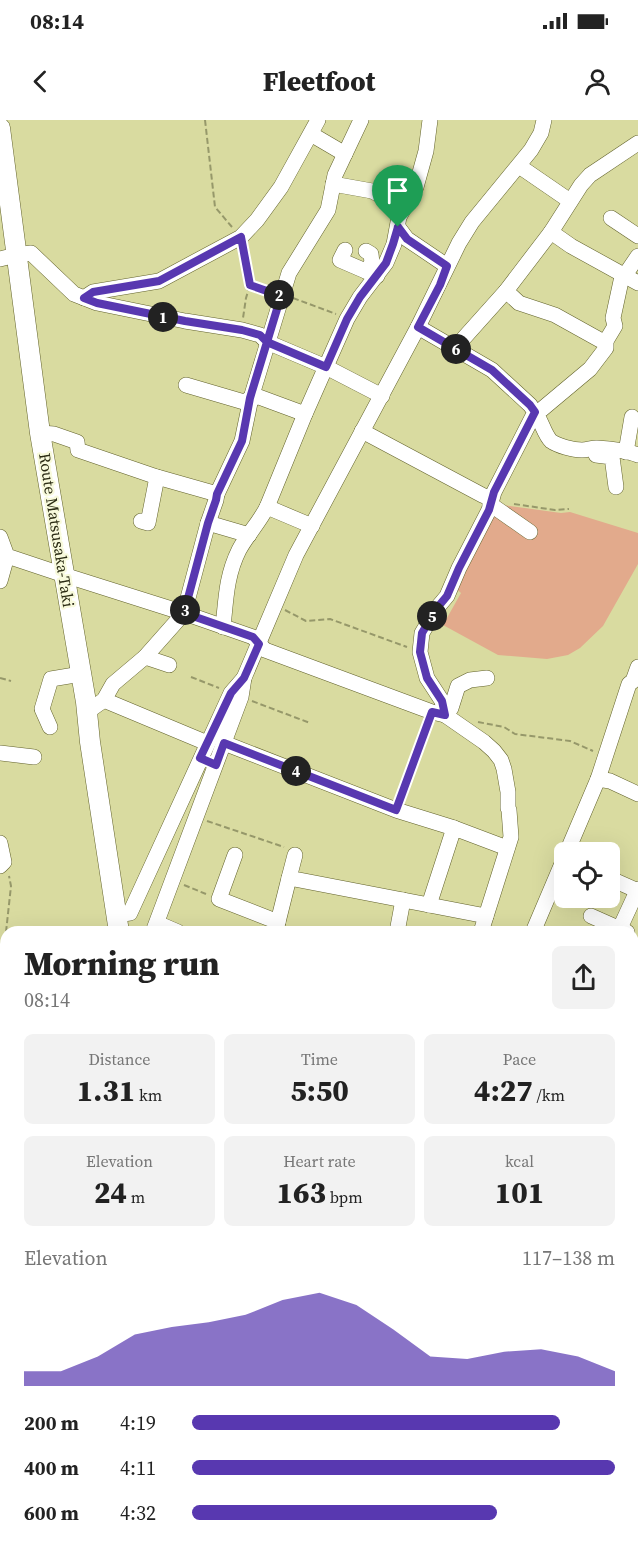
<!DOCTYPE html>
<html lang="en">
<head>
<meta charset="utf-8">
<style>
  body { margin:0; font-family:"Source Serif 4",serif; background:#f2f2f2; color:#222; height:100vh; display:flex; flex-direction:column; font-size:22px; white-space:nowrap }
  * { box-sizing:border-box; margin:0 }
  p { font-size:20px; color:#767676 }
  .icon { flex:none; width:33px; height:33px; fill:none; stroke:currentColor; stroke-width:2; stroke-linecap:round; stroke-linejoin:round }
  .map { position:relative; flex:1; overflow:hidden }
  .details { position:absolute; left:0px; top:806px; width:639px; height:622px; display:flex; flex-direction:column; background:#fff; border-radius:18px 18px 0 0; box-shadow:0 6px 24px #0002 }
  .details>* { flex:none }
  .controls { position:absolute; left:554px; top:722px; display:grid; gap:12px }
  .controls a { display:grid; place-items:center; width:66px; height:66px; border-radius:9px; background:#fff; box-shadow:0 6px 24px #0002; font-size:30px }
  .pin { position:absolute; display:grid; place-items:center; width:51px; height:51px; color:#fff; margin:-62px -26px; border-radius:50% 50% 50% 0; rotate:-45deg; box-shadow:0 0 6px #0007 }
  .pin .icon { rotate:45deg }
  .km { position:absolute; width:30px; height:30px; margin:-15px; border-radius:50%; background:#222; color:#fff; font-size:16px; line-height:30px; text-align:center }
  .round { display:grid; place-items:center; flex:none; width:63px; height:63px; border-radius:9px; background:#f2f2f2 }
  .headline { display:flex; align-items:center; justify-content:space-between; height:102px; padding:0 24px }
  h1 { font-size:33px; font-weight:800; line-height:45px }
  .metrics { display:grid; grid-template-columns:repeat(3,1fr); gap:9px; height:102px; padding:6px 24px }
  .metrics div { display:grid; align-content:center; border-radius:9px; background:#f2f2f2; text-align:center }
  .metrics b { font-size:30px; font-weight:800 }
  .metrics small { font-size:16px; font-weight:400 }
  .metrics p { font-size:16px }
  .chart { height:168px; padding:12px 24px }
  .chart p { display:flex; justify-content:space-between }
  .chart svg { width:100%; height:108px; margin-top:6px; fill:#5838b0; opacity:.7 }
  ul { padding:0 24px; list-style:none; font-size:20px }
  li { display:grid; grid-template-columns:96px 72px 1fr; align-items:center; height:45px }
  li i { height:15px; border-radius:8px; background:#5838b0 }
  .status { display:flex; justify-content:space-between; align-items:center; height:42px; padding:0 30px; background:#fff; direction:ltr }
  .status svg { height:16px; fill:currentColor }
  header { display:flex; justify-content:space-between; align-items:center; height:78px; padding:0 24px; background:#fff; font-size:27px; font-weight:800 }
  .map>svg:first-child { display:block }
  .green { fill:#e2aa8c }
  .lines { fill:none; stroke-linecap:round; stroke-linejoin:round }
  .minor-casing { stroke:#62622b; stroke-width:16 }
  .major-casing { stroke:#62622b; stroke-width:21 }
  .path { stroke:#96986a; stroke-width:2; stroke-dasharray:6 3; stroke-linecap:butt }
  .minor { stroke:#fff; stroke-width:15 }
  .major { stroke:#fff; stroke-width:20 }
  .route-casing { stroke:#fff; stroke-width:12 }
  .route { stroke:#5838b0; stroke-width:8 }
  .labels { text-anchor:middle; stroke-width:4.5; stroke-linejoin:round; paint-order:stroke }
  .street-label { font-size:16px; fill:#2b2c14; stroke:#f8fadc }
</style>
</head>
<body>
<div class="status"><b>08:14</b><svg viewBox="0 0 49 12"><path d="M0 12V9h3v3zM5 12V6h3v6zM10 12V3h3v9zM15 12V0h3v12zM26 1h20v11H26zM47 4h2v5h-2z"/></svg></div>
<header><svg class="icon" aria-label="back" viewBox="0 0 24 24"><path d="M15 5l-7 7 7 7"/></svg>Fleetfoot<svg class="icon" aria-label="person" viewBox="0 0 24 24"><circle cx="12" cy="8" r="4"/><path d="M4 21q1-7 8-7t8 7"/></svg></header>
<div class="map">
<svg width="638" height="1427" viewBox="0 0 638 1427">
  <rect width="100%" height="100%" fill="#d9dba0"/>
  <polygon class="green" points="496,384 561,393 570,392 638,413 638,444 603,506 580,528 568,535 547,539 498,535 443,505 461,473 453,466"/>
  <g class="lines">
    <defs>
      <g id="minor">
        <polyline points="316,17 345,34"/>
        <polyline points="519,46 570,81"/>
        <polyline points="333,64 372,71 403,87"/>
        <polyline points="611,98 638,116"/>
        <polyline points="398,107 407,119 447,146"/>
        <polyline points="551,112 571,126 638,163"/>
        <polyline points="345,130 340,140 377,156"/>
        <path d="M638 136 621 161 613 198 615 206 606 221V228L590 249 541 290 535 292C541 300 545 316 551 321 558 326 573 330 582 330 587 330 592 328 596 328 610 329 625 330 638 335"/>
        <polyline points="0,139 16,135 31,133 74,174 97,183 185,201 242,210 260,215 267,222 326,247 382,276"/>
        <polyline points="366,151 372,143 371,134 366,131"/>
        <polyline points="506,171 519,183 555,195 600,220 606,221"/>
        <polyline points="84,178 93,172 159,161 241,117 257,100 281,67 318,0"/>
        <polyline points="418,207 492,250 530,285 535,292 494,372 489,390 459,448 447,476 437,488 422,513 420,532 427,558 442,581 445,595"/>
        <polyline points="455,228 506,171 551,112 581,65 590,55 638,23"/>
        <polyline points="186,265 244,282 251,278 259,277 305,294"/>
        <polyline points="362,311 482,375 491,379"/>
        <polyline points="40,313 54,314 77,322 78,330 157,357 217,374"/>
        <polyline points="626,332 632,297"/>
        <polyline points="596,335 612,337 616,367"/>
        <polyline points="490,384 530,412"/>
        <polyline points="267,387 312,406"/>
        <polyline points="141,401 148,403 157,357"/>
        <polyline points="208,403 249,415"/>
        <polyline points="0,417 7,436 64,455 184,493 253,517 265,530 432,592 445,595 484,622 494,631 501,640 504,649 508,672 508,688 509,690 511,717 481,812"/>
        <polyline points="0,461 7,436"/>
        <path d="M223 507C226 480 226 456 239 430 247 415 259 403 267 387L305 294 347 199 360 177 386 143 394 124 399 97 416 67 426 31 430 0"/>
        <polyline points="145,537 169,545"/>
        <polyline points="104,580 207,623"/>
        <polyline points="87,592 104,580 113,564 145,537 184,493 208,403 216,380 217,374 242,321 251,278 289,153 328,90 335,55 361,0"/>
        <polyline points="445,595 451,588 458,566 470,560 487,558"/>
        <polyline points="50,607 42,589 51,559 81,554"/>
        <polyline points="224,623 396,690 454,708"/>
        <polyline points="0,633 34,637"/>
        <polyline points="598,659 610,661 638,674"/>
        <polyline points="0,723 4,742 0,746"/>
        <polyline points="567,732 598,659 629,564 633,561 638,547"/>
        <polyline points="235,735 219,779 278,802"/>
        <polyline points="295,735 289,758 486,796"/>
        <polyline points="609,758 638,771"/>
        <polyline points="429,785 454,708 507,728"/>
        <polyline points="116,795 130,793 231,573 244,558"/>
        <polyline points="591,796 627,812"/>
        <polyline points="157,803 178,812"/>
        <polyline points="620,808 638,769"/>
        <polyline points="276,810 289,758"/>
        <polyline points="153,812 241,577 244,558 296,435 418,207 459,123 472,102 531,30 541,13 544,0"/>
        <polyline points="397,812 403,780"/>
        <polyline points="533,812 564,739"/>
        <polyline points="0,865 6,868"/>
        <polyline points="633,884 638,887"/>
        <polyline points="633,952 638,955"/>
        <polyline points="0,1039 6,1042"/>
        <polyline points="633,1074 638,1063"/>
        <polyline points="633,1087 638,1090"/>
        <polyline points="0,1179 6,1180"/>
        <polyline points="0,1207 6,1209"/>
        <polyline points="633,1304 638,1306"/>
        <polyline points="0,1397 6,1358"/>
        <polyline points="447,1422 458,1427"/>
        <polyline points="577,1427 579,1422"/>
      </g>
      <g id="major">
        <polyline points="0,8 40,313 86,582 90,622 119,812"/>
        <polyline points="0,1077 6,1064"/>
        <polyline points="338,1422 339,1427"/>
      </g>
    </defs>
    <use href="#minor" class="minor-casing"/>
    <use href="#major" class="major-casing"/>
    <g class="path">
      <polyline points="205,0 215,87 232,107"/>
      <polyline points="243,130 250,165 246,178 243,198"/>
      <polyline points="250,165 270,172"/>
      <polyline points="293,178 336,194"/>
      <polyline points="514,384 555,390 569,389"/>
      <polyline points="285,490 306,501 330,499 407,527"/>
      <polyline points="191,557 219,568"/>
      <polyline points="0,558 11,561"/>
      <polyline points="252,581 310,603"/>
      <polyline points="478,602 504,607 515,614 570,621 593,631"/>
      <polyline points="400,678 427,605"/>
      <polyline points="207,701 284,727"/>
      <polyline points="184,765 206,774"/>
      <polyline points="6,812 11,766 9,756"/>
      <polyline points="0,846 5,831 6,816"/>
      <polyline points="0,1267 6,1269"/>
    </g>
    <use href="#minor" class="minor"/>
    <use href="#major" class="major"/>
  </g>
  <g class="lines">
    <defs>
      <polyline id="route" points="398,107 393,124 386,143 360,177 347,199 326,247 267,222 260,215 242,210 185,201 97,183 84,178 93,172 159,161 241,117 250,165 281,176 250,278 242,321 217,374 216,380 208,403 184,493 253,517 259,524 244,558 231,573 200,638 216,645 224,623 396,690 432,592 445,595 442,581 427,558 420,532 422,513 437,488 447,476 459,448 489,390 494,372 535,292 530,285 492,250 418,207 440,165 447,146 407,119 398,107"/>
    </defs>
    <use href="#route" class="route-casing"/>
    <use href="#route" class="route"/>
  </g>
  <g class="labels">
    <g class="street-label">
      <text transform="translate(57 410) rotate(81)" y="6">Route Matsusaka-Taki</text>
    </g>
  </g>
</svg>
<div class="controls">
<a><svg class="icon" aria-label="locate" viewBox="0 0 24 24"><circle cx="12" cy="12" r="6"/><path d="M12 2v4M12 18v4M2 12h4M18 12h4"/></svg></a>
</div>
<div class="pin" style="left:398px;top:107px;background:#1e9e55"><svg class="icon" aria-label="arrive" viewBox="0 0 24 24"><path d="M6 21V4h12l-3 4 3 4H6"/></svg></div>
<b class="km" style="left:163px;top:197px">1</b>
<b class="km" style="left:279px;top:175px">2</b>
<b class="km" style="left:185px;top:490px">3</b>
<b class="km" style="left:296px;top:651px">4</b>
<b class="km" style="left:432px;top:496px">5</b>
<b class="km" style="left:456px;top:229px">6</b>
<section class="details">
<div class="headline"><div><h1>Morning run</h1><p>08:14</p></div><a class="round"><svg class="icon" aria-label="share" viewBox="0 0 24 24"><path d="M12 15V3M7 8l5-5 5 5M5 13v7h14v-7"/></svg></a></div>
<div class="metrics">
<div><p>Distance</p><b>1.31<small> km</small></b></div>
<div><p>Time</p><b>5:50</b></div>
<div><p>Pace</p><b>4:27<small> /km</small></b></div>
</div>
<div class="metrics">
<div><p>Elevation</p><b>24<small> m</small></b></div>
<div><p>Heart rate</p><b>163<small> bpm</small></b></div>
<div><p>kcal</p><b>101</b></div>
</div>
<div class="chart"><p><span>Elevation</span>117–138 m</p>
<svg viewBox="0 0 160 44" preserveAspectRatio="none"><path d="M0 44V38L10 38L20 32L30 23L40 20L50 18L60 15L70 9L80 6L90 11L100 21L110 32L120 33L130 30L140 29L150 32L160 38V44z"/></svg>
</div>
<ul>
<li><b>200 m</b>4:19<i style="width:87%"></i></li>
<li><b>400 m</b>4:11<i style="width:100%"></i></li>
<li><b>600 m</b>4:32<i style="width:72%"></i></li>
</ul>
</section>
</div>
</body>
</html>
